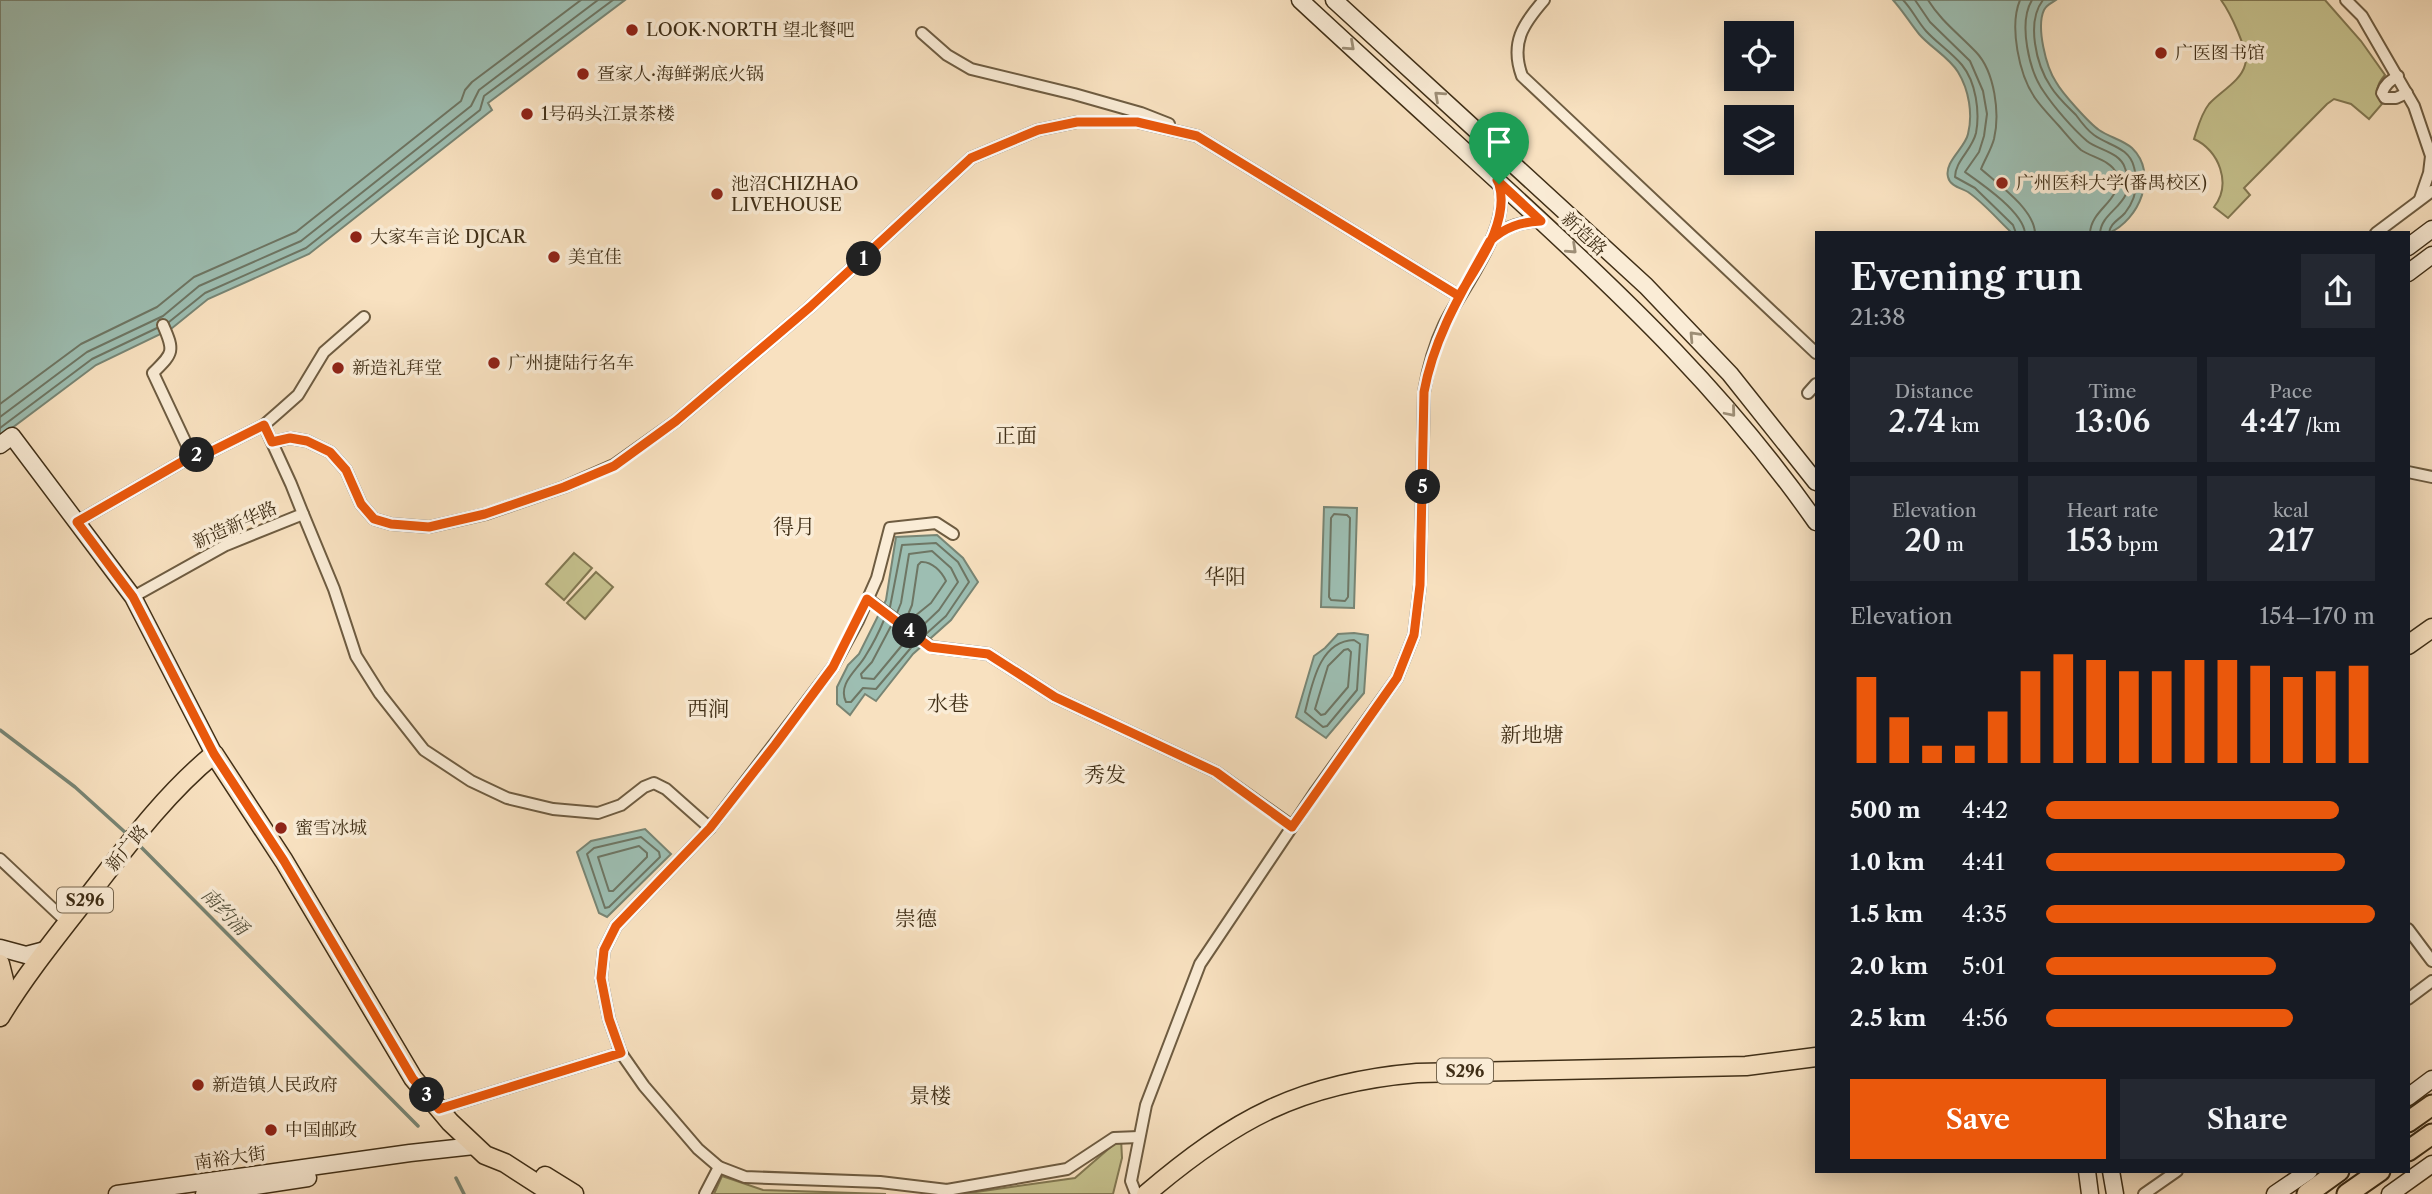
<!DOCTYPE html>
<html lang="en">
<head>
<meta charset="utf-8">
<style>
  body { margin:0; font-family:"Libre Caslon Text","Noto Serif SC",serif; background:#242831; color:#f1f3f6; height:100vh; display:flex; flex-direction:column; font-size:26px; white-space:nowrap }
  * { box-sizing:border-box; margin:0 }
  p { font-size:23px; color:#9ea1a6 }
  .icon { flex:none; width:38px; height:38px; fill:none; stroke:currentColor; stroke-width:2; stroke-linecap:round; stroke-linejoin:round }
  .map { position:relative; flex:1; overflow:hidden }
  .panel { position:absolute; left:1815px; top:231px; width:595px; height:942px; display:flex; flex-direction:column; background:#171b24; border-radius:0px; box-shadow:0 4px 18px #0003 }
  .panel>* { flex:none }
  .controls { position:absolute; left:1724px; top:21px; display:grid; gap:14px }
  .controls a { display:grid; place-items:center; width:70px; height:70px; border-radius:0px; background:#171b24; box-shadow:0 4px 18px #0003; font-size:35px }
  .pin { position:absolute; display:grid; place-items:center; width:60px; height:60px; color:#fff; margin:-72px -30px; border-radius:50% 50% 50% 0; rotate:-45deg; box-shadow:0 0 7px #0007 }
  .pin .icon { rotate:45deg }
  .km { position:absolute; width:35px; height:35px; margin:-18px; border-radius:50%; background:#222; color:#fff; font-size:19px; line-height:35px; text-align:center }
  .round { display:grid; place-items:center; flex:none; width:74px; height:74px; border-radius:0px; background:#242831 }
  .overview { display:flex; align-items:center; justify-content:space-between; height:119px; padding:0 35px }
  h1 { font-size:38px; font-weight:600; line-height:52px }
  .figures { display:grid; grid-template-columns:repeat(3,1fr); gap:10px; height:119px; padding:7px 35px }
  .figures div { display:grid; align-content:center; border-radius:0px; background:#242831; text-align:center }
  .figures b { font-size:30px; font-weight:600 }
  .figures small { font-size:19px; font-weight:400 }
  .figures p { font-size:19px }
  .chart { height:196px; padding:14px 35px }
  .chart p { display:flex; justify-content:space-between }
  .chart svg { width:100%; height:126px; margin-top:7px; stroke:#ea580c; stroke-width:6 }
  .button { display:flex; gap:14px; margin-top:auto; padding:14px 35px }
  .button a { flex:1; height:80px; border-radius:0px; background:#ea580c; color:#fff; font-size:28px; font-weight:600; line-height:80px; text-align:center }
  .button a+a { background:#242831; color:#f1f3f6 }
  ul { padding:0 35px; list-style:none; font-size:23px }
  li { display:grid; grid-template-columns:112px 84px 1fr; align-items:center; height:52px }
  li i { height:18px; border-radius:9px; background:#ea580c }
  .map>svg:first-child { display:block }
  .green { fill:#c5c18d; stroke:#827852; stroke-width:2 }
  .water { fill:#9dbeb2; stroke:#788574; stroke-width:2 }
  .lines { fill:none; stroke-linecap:round; stroke-linejoin:round }
  .shore { stroke:#6e7664; stroke-width:2 }
  .stream { stroke:#788574; stroke-width:3.5 }
  .street-casing { stroke:#6e5c41; stroke-width:14 }
  .secondary-casing { stroke:#402f17; stroke-width:19 }
  .primary-casing { stroke:#402f17; stroke-width:21 }
  .highway-casing { stroke:#402f17; stroke-width:23 }
  .street { stroke:#faecd6; stroke-width:10 }
  .secondary { stroke:#faecd6; stroke-width:16 }
  .primary { stroke:#f8e1c0; stroke-width:18 }
  .highway { stroke:#f8e1c0; stroke-width:19 }
  .oneway { stroke:#9d8e76 }
  .route-casing { stroke:#fff; stroke-width:14 }
  .route { stroke:#ea580c; stroke-width:9 }
  .poi-dot { fill:#8f2418; stroke:#faecd6; stroke-width:2.5 }
  .labels { text-anchor:middle; stroke-width:7; stroke-linejoin:round; paint-order:stroke }
  .shield { fill:#faecd6; stroke:#786850; stroke-width:2 }
  .shield-label { font-size:16px; font-weight:bold; fill:#402f17 }
  .poi-label { font-size:18px; fill:#402f17; stroke:#faecd6; text-anchor:start }
  .street-label { font-size:18px; fill:#402f17; stroke:#faecd6 }
  .water-label { font-size:19px; font-style:italic; fill:#57533e; stroke:#faecd6 }
  .quarter-label { font-size:21px; fill:#402f17; stroke:#faecd6 }
</style>
</head>
<body>
<div class="map">
<svg width="2432" height="1194" viewBox="0 0 2432 1194">
  <rect width="100%" height="100%" fill="#f8e1c0"/>
  <filter id="stains"><feTurbulence type="fractalNoise" baseFrequency=".00286" numOctaves="4"/><feColorMatrix values="0 0 0 0 .2 0 0 0 0 .09 0 0 0 0 .02 0 0 0 .5 -.17"/></filter>
  <radialGradient id="worn" r=".72"><stop offset=".6" stop-color="#630" stop-opacity="0"/><stop offset="1" stop-color="#630" stop-opacity=".3"/></radialGradient>
  <g class="green">
    <path d="M2221 0H2325L2361 41 2385 75C2376 85 2375 93 2382 104L2369 119 2351 104 2334 99 2327 104 2244 188 2250 195 2228 218 2214 207C2232 184 2219 150 2194 139 2198 127 2201 114 2209 104 2220 92 2241 81 2245 65 2250 52 2229 11 2221 0Z"/>
    <polygon points="574,553 592,568 564,600 546,584"/>
    <polygon points="596,572 613,587 585,619 567,603"/>
    <polygon points="1121,1138 1122,1158 1113,1194 962,1194 1075,1178"/>
    <polygon points="722,1176 763,1190 886,1194 714,1194"/>
  </g>
  <g class="water">
    <polygon points="0,0 625,0 488,103 492,110 309,254 208,299 171,329 96,365 0,437"/>
    <path d="M1893 0H2056C2052 3 2047 4 2044 10 2036 27 2046 67 2056 82 2062 93 2089 123 2099 130 2109 137 2123 140 2132 148 2159 174 2139 220 2109 233H2012C1998 220 1984 203 1968 192 1961 188 1950 186 1948 177 1944 162 1965 148 1968 134 1973 114 1969 90 1958 72 1949 57 1930 47 1919 34 1910 23 1903 11 1893 0Z"/>
    <polygon points="1324,507 1357,508 1354,608 1321,607"/>
    <polygon points="937,535 963,558 978,582 951,620 913,654 876,701 865,694 850,715 837,704 837,687 848,665 859,654 886,600 896,537"/>
    <polygon points="1354,633 1368,635 1364,693 1326,738 1296,717 1314,656 1325,648 1338,634"/>
    <polygon points="645,829 671,854 607,917 599,913 577,852 591,841"/>
  </g>
  <g class="lines">
    <g class="shore">
      <path d="M1903 0C1912 9 1917 21 1926 31 1937 43 1951 52 1962 65 1976 82 1980 112 1976 133 1972 150 1955 161 1955 177L1975 188 2013 225 2016 233"/>
      <path d="M1915 0 1930 22 1970 61 1983 91 1987 114 1984 136 1979 152 1965 172C1982 184 2023 212 2025 233"/>
      <path d="M1928 0C1941 21 1959 34 1976 52 1995 72 2000 114 1994 139 1991 150 1985 159 1981 169 1998 184 2034 209 2035 233"/>
      <path d="M2020 0C2009 26 2019 75 2035 98 2042 108 2051 117 2059 126 2066 134 2073 143 2081 150 2091 157 2112 161 2116 173 2125 200 2091 208 2090 233"/>
      <path d="M2032 0C2018 23 2029 71 2044 92 2054 107 2073 129 2087 141 2098 150 2120 152 2125 168 2139 205 2102 208 2100 233"/>
      <path d="M2043 0C2026 22 2036 65 2051 87 2057 97 2067 106 2076 115 2081 122 2087 130 2094 135 2109 146 2129 147 2134 167 2139 184 2136 199 2125 213 2119 220 2110 223 2109 233"/>
      <polyline points="169,322 205,293 306,248 480,110 484,96 613,0"/>
      <polyline points="0,404 81,344 157,307 194,277 296,232 461,101 465,90 472,82 581,0"/>
      <polyline points="0,417 87,352 163,316 199,286 301,241 471,106 479,90 598,0"/>
      <polyline points="0,428 92,359 157,328"/>
      <polygon points="1334,514 1347,515 1350,518 1348,597 1345,601 1331,600 1329,597 1331,518"/>
      <path d="M921 562C932 561 942 572 946 581L931 603 910 620 907 617 912 605 918 565Z"/>
      <polyline points="890,607 902,545 936,543 958,562 969,582 946,616 926,634"/>
      <polyline points="897,613 901,603 909,554 932,551 951,568 958,582 939,610 919,629"/>
      <path d="M884 620C879 632 873 644 866 655 858 670 837 683 846 702H851L863 688 876 689 915 643"/>
      <polyline points="891,626 872,662 861,674 862,678 874,679 908,638"/>
      <path d="M1354 640 1360 644 1357 690 1327 726 1323 727 1305 712C1312 685 1319 641 1354 640Z"/>
      <polygon points="1344,650 1348,649 1351,652 1348,687 1325,714 1321,715 1315,709 1328,666"/>
      <polygon points="641,837 659,852 660,857 609,907 605,908 587,854 594,848"/>
      <polygon points="639,846 647,853 647,857 613,891 609,891 598,857"/>
    </g>
    <g class="stream">
      <polyline points="0,730 75,787 127,834"/>
      <polyline points="136,842 418,1126"/>
      <polyline points="456,1178 464,1194"/>
    </g>
    <defs>
      <g id="street">
        <path d="M1544 0C1523 24 1510 43 1522 76L1816 353"/>
        <polyline points="2346,0 2362,16 2414,106 2431,156 2429,173 2420,199"/>
        <polyline points="922,33 947,55 971,69 1074,94 1141,113 1169,124"/>
        <path d="M2398 76C2390 81 2385 84 2382 93L2385 98H2396L2407 93"/>
        <polyline points="2376,233 2432,191"/>
        <path d="M1492 239C1506 226 1522 222 1541 221"/>
        <path d="M163 325C175 352 173 353 153 373L192 456"/>
        <polyline points="1808,393 1816,384"/>
        <polyline points="273,442 290,438 307,441 330,452 346,470 361,504 374,519 391,524 429,527 486,514 564,487 614,465 676,421 810,307 971,158 1038,130 1077,122 1137,122 1197,136 1459,296"/>
        <polyline points="2408,472 2432,477"/>
        <polyline points="303,514 334,589 356,656 380,694 424,750 471,781 507,798 553,809 598,813 621,805 644,787 654,783 666,789 710,828"/>
        <polyline points="77,522 192,456 210,452 264,425 280,411 298,395 324,352 364,317"/>
        <polyline points="953,534 936,523 890,528 877,578 858,621 833,667 710,828 616,926 604,950 601,978 609,1019 621,1053 644,1086 698,1149 719,1167 745,1177 880,1182 947,1190 1067,1169 1114,1138 1139,1137"/>
        <polyline points="133,597 226,545 303,514 291,484 264,425"/>
        <polyline points="868,599 931,647 988,654 1055,697 1216,772 1292,826"/>
        <polyline points="0,859 67,922"/>
        <polyline points="2408,929 2432,961"/>
        <polyline points="2408,999 2432,981"/>
        <polyline points="439,1109 621,1053"/>
        <polyline points="705,1194 719,1167"/>
        <path d="M1136 1194 1131 1181 1146 1105 1200 964 1316 791 1397 678 1414 635 1420 585 1424 392C1428 368 1434 346 1444 325 1462 288 1515 223 1498 182"/>
        <polyline points="2144,1194 2177,1171"/>
      </g>
      <g id="secondary">
        <path d="M1300 0C1371 66 1443 131 1515 197 1627 300 1728 396 1816 522"/>
        <polyline points="1334,0 1646,286 1730,374 1816,482"/>
        <polyline points="2408,247 2432,229"/>
        <polyline points="2408,273 2432,255"/>
        <polyline points="0,445 12,436 133,597 214,754"/>
        <polyline points="0,948 26,955 45,950"/>
        <polyline points="2408,1097 2432,1079"/>
        <polyline points="2087,1171 2090,1194"/>
        <polyline points="2111,1171 2115,1194"/>
        <polyline points="117,1194 410,1153 474,1146"/>
        <polyline points="204,1194 308,1178"/>
        <polyline points="2275,1194 2309,1171"/>
        <polyline points="2390,1194 2432,1164"/>
      </g>
      <g id="primary">
        <polyline points="2408,645 2432,628"/>
        <polyline points="0,964 4,980 0,1007"/>
        <path d="M0 1017C26 974 58 935 89 895 127 846 166 793 214 754L284 861 413 1078 450 1122 485 1155 505 1163 553 1194"/>
        <polyline points="545,1176 574,1194"/>
        <path d="M1146 1194C1234 1119 1300 1083 1417 1073L1746 1066 1816 1057"/>
      </g>
      <g id="highway">
        <polyline points="2408,1122 2432,1105"/>
        <polyline points="2408,1151 2432,1134"/>
        <polyline points="2307,1194 2339,1171"/>
        <polyline points="2347,1194 2380,1171"/>
      </g>
    </defs>
    <use href="#street" class="street-casing"/>
    <use href="#secondary" class="secondary-casing"/>
    <use href="#primary" class="primary-casing"/>
    <use href="#highway" class="highway-casing"/>
    <use href="#street" class="street"/>
    <use href="#secondary" class="secondary"/>
    <use href="#primary" class="primary"/>
    <use href="#highway" class="highway"/>
  </g>
  <defs><path id="oneway-chevron" d="M-2-3.5L2.5 0L-2 3.5" fill="none" stroke-width="1.6" stroke-linecap="round" stroke-linejoin="round" transform="scale(1.75)"/></defs>
  <g class="oneway">
    <use href="#oneway-chevron" transform="translate(1350 46) rotate(42)"/>
    <use href="#oneway-chevron" transform="translate(1439 96) rotate(-138)"/>
    <use href="#oneway-chevron" transform="translate(1572 249) rotate(43)"/>
    <use href="#oneway-chevron" transform="translate(1694 336) rotate(-133)"/>
    <use href="#oneway-chevron" transform="translate(1731 412) rotate(50)"/>
  </g>
  <g class="lines">
    <defs>
      <path id="route" d="M1499 184C1510 223 1477 265 1459 296L1197 136 1137 122H1077L1038 130 971 158 810 307 676 421 614 466 564 487 485 514 429 527 391 524 374 519 361 504 346 470 330 452 307 441 290 438 272 442 264 425 210 452 192 456 77 522 133 597 214 754 284 861 413 1079 439 1109 621 1053 609 1019 601 978 604 950 616 926 710 828 775 745 833 667 867 599 930 647 988 654 1055 697 1216 772 1292 827 1397 678 1414 635 1420 585 1424 392C1434 336 1463 290 1490 241 1505 227 1521 222 1541 221L1497 180 1499 184"/>
    </defs>
    <use href="#route" class="route-casing"/>
    <use href="#route" class="route"/>
  </g>
  <g class="poi-dot">
    <circle cx="632" cy="30" r="7"/>
    <circle cx="2161" cy="53" r="7"/>
    <circle cx="583" cy="74" r="7"/>
    <circle cx="527" cy="114" r="7"/>
    <circle cx="2002" cy="183" r="7"/>
    <circle cx="717" cy="194" r="7"/>
    <circle cx="356" cy="237" r="7"/>
    <circle cx="554" cy="257" r="7"/>
    <circle cx="494" cy="363" r="7"/>
    <circle cx="338" cy="368" r="7"/>
    <circle cx="281" cy="828" r="7"/>
    <circle cx="198" cy="1085" r="7"/>
    <circle cx="271" cy="1130" r="7"/>
  </g>
  <g class="labels">
    <g class="shield">
      <rect x="57" y="887.5" width="56" height="25" rx="5"/>
      <rect x="1437" y="1058.5" width="56" height="25" rx="5"/>
    </g>
    <g class="shield-label">
      <text x="85" y="906">S296</text>
      <text x="1465" y="1077">S296</text>
    </g>
    <g class="poi-label">
      <text x="646" y="36">LOOK·NORTH 望北餐吧</text>
      <text x="2175" y="59">广医图书馆</text>
      <text x="597" y="80">疍家人·海鲜粥底火锅</text>
      <text x="541" y="120">1号码头江景茶楼</text>
      <text x="2016" y="189">广州医科大学(番禺校区)</text>
      <text x="731" y="190">池沼CHIZHAO<tspan x="731" dy="21">LIVEHOUSE</tspan></text>
      <text x="370" y="243">大家车言论 DJCAR</text>
      <text x="568" y="263">美宜佳</text>
      <text x="508" y="369">广州捷陆行名车</text>
      <text x="352" y="374">新造礼拜堂</text>
      <text x="295" y="834">蜜雪冰城</text>
      <text x="212" y="1091">新造镇人民政府</text>
      <text x="285" y="1136">中国邮政</text>
    </g>
    <g class="street-label">
      <text transform="translate(1584 234) rotate(43)" y="6">新造路</text>
      <text transform="translate(235 525) rotate(-24)" y="6">新造新华路</text>
      <text transform="translate(127 848) rotate(-50)" y="6">新广路</text>
      <text transform="translate(230 1158) rotate(-8)" y="6">南裕大街</text>
    </g>
    <g class="water-label">
      <text transform="translate(225 911) rotate(45)" y="7">南约涌</text>
    </g>
    <g class="quarter-label">
      <text x="1016" y="443">正面</text>
      <text x="794" y="534">得月</text>
      <text x="1225" y="584">华阳</text>
      <text x="948" y="711">水巷</text>
      <text x="708" y="716">西涧</text>
      <text x="1532" y="742">新地塘</text>
      <text x="1105" y="782">秀发</text>
      <text x="916" y="926">崇德</text>
      <text x="930" y="1103">景楼</text>
    </g>
  </g>
  <rect width="100%" height="100%" filter="url(#stains)"/>
  <rect width="100%" height="100%" fill="url(#worn)"/>
</svg>
<div class="controls">
<a><svg class="icon" aria-label="locate" viewBox="0 0 24 24"><circle cx="12" cy="12" r="6"/><path d="M12 2v4M12 18v4M2 12h4M18 12h4"/></svg></a>
<a><svg class="icon" aria-label="layers" viewBox="0 0 24 24"><path d="M12 4l9 5-9 5-9-5zM3 14l9 5 9-5"/></svg></a>
</div>
<div class="pin" style="left:1499px;top:184px;background:#1e9e55"><svg class="icon" aria-label="arrive" viewBox="0 0 24 24"><path d="M6 21V4h12l-3 4 3 4H6"/></svg></div>
<b class="km" style="left:864px;top:259px">1</b>
<b class="km" style="left:197px;top:455px">2</b>
<b class="km" style="left:427px;top:1095px">3</b>
<b class="km" style="left:910px;top:631px">4</b>
<b class="km" style="left:1423px;top:487px">5</b>
<section class="panel">
<div class="overview"><div><h1>Evening run</h1><p>21:38</p></div><a class="round"><svg class="icon" aria-label="share" viewBox="0 0 24 24"><path d="M12 15V3M7 8l5-5 5 5M5 13v7h14v-7"/></svg></a></div>
<div class="figures">
<div><p>Distance</p><b>2.74<small> km</small></b></div>
<div><p>Time</p><b>13:06</b></div>
<div><p>Pace</p><b>4:47<small> /km</small></b></div>
</div>
<div class="figures">
<div><p>Elevation</p><b>20<small> m</small></b></div>
<div><p>Heart rate</p><b>153<small> bpm</small></b></div>
<div><p>kcal</p><b>217</b></div>
</div>
<div class="chart"><p><span>Elevation</span>154–170 m</p>
<svg viewBox="0 0 160 44" preserveAspectRatio="none"><path d="M5 44V14M15 44V28M25 44V38M35 44V38M45 44V26M55 44V12M65 44V6M75 44V8M85 44V12M95 44V12M105 44V8M115 44V8M125 44V10M135 44V14M145 44V12M155 44V10"/></svg>
</div>
<ul>
<li><b>500 m</b>4:42<i style="width:89%"></i></li>
<li><b>1.0 km</b>4:41<i style="width:91%"></i></li>
<li><b>1.5 km</b>4:35<i style="width:100%"></i></li>
<li><b>2.0 km</b>5:01<i style="width:70%"></i></li>
<li><b>2.5 km</b>4:56<i style="width:75%"></i></li>
</ul>
<div class="button"><a>Save</a><a>Share</a></div>
</section>
</div>
</body>
</html>
